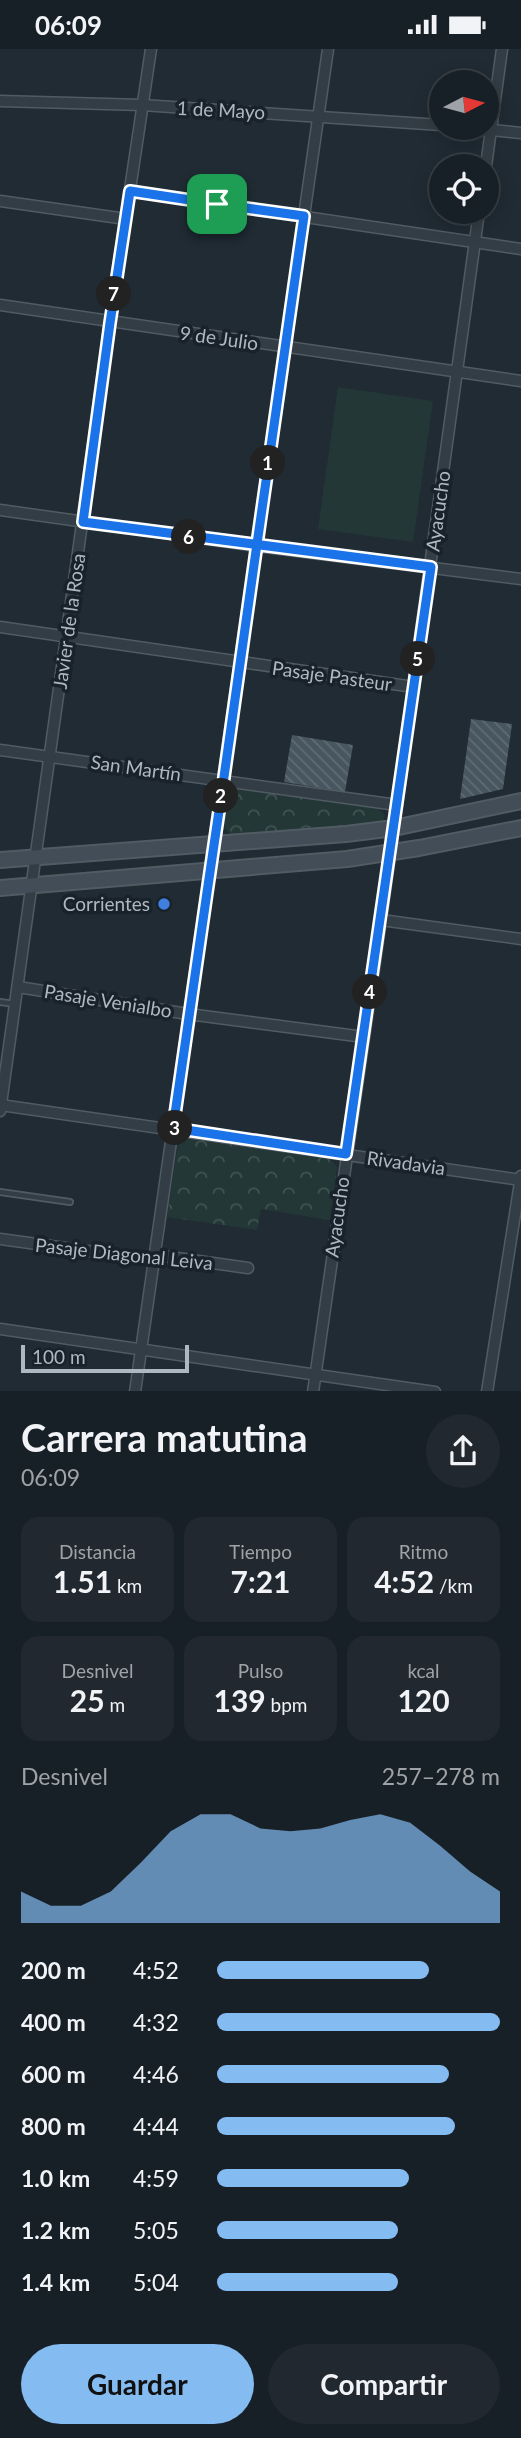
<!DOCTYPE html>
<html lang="es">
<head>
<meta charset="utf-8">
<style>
  body { margin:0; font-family:Lato,sans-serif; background:#21282f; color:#f1f3f6; height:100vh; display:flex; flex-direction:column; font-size:26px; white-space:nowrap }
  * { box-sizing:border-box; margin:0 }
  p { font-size:23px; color:#9fa3a7 }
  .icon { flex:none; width:38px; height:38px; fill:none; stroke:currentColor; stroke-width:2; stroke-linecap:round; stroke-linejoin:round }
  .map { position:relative; height:1342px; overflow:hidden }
  .side { display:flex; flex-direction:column; background:#182027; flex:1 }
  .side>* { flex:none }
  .needle { width:46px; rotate:84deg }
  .controls { position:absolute; left:429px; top:21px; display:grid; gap:14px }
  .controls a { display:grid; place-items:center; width:70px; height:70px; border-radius:50%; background:#182027; box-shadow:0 4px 18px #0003,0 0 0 2px #363e44; font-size:35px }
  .scale { position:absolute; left:21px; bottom:18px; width:168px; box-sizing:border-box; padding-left:7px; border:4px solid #adb8c2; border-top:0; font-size:19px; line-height:24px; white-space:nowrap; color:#adb8c2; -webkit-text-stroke:5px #19222a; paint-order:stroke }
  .pin { position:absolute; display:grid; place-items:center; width:60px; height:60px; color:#fff; margin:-30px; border-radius:14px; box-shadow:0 4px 10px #0006 }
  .km { position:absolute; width:35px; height:35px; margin:-18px; border-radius:50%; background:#222; color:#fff; font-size:19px; line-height:35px; text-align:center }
  .round { display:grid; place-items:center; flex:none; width:74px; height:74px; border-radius:37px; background:#21282f }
  .head { display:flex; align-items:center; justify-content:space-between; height:119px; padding:0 21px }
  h1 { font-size:38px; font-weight:700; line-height:52px }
  .figures { display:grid; grid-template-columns:repeat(3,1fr); gap:10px; height:119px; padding:7px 21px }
  .figures div { display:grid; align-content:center; border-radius:18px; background:#21282f; text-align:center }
  .figures b { font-size:30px; font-weight:700 }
  .figures small { font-size:19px; font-weight:400 }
  .figures p { font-size:19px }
  .chart { height:196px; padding:14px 21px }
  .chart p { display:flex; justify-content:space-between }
  .chart svg { width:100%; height:126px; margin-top:7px; fill:#84bbf1; opacity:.7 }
  .button { display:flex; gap:14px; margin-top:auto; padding:14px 21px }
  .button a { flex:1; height:80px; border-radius:42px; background:#84bbf1; color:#111; font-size:28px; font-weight:700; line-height:80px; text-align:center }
  .button a+a { background:#21282f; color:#f1f3f6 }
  ul { padding:0 21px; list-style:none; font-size:23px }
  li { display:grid; grid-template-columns:112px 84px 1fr; align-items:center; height:52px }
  li i { height:18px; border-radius:9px; background:#84bbf1 }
  .status { display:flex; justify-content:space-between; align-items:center; height:49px; padding:0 35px; background:#182027; direction:ltr }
  .status svg { height:19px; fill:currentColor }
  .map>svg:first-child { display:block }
  .park { fill:url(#park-crowns) }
  .pitch { fill:#233836 }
  .building { fill:url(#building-back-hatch) }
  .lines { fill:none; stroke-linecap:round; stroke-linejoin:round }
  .lane-casing { stroke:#515b63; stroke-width:8 }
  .street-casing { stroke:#515b63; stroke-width:13 }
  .secondary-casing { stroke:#515b63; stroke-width:18 }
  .lane { stroke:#333d45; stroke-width:4.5 }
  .street { stroke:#333d45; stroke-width:10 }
  .secondary { stroke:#424d58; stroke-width:14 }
  .route-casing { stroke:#fff; stroke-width:14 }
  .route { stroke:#1a73e8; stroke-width:9 }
  .shop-dot { fill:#3f7fe0; stroke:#19222a; stroke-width:2.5 }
  .labels { text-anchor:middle; stroke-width:7; stroke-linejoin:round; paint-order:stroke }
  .street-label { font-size:19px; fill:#adb8c2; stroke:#19222a }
  .poi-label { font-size:19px; fill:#adb8c2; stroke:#19222a; text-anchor:end }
</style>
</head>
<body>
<div class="status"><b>06:09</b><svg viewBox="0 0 49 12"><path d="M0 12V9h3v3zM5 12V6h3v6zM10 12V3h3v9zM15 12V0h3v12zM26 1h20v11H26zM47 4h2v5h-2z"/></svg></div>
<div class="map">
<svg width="521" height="1343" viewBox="0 0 521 1343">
  <defs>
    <pattern id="park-crowns" width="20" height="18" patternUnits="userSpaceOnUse" patternTransform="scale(1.75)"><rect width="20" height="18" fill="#233836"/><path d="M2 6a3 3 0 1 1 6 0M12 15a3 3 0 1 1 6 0" fill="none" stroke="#405351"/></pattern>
    <pattern id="building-back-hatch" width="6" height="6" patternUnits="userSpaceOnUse" patternTransform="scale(1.75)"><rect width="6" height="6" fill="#485660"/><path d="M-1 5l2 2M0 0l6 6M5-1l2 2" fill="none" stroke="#606c75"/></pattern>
  </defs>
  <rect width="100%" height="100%" fill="#202b34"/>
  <g class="park">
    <path d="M236 738 378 759 385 767 383 772C361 784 262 783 231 785 217 777 225 758 227 744Z"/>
    <polygon points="188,1090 330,1110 337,1118 330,1171 261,1160 257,1181 167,1168 178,1096"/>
  </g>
  <polygon class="pitch" points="338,338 433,352 413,493 318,480"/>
  <g class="building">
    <polygon points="471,670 512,675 503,740 460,750"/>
    <polygon points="292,686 353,696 345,743 284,733"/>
  </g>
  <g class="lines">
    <defs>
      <g id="lane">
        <polyline points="0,953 15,955"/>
        <polyline points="0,1143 70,1153"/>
      </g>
      <g id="street">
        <polyline points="0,52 142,56 441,76"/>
        <polyline points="473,79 521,84"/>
        <polyline points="486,117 502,0"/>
        <polyline points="130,142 521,200"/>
        <polyline points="0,152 126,170"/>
        <polyline points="0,256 521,332"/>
        <polyline points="0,461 257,497 521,530"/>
        <polyline points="0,578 414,638"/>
        <polyline points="0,701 397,756"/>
        <polyline points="381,871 521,890"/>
        <polyline points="18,938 188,965 364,988"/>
        <polyline points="0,1056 521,1131"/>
        <polyline points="0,1062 110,274 151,0"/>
        <polyline points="0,1190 153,1211 163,1207 248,1219"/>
        <polyline points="0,1280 435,1343"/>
        <polyline points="135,1343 328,0"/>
        <polyline points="313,1343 381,871 479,163"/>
        <polyline points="487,1343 521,1127"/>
      </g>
      <g id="secondary">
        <polyline points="0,811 346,785 394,779 521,752"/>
        <polyline points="0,839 347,810 419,799 521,779"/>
      </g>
    </defs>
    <use href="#lane" class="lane-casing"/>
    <use href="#street" class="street-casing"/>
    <use href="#secondary" class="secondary-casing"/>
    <use href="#lane" class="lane"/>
    <use href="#street" class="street"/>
    <use href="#secondary" class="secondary"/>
  </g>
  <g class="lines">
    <defs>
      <path id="route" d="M217 155 304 167C276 354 251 541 224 728 207 845 189 962 173 1079L346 1105 431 518 83 473 110 274 130 142 217 155"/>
    </defs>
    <use href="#route" class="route-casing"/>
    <use href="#route" class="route"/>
  </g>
  <circle class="shop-dot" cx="164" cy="855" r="7"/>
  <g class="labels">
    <g class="street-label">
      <text transform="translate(221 61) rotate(3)" y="7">1 de Mayo</text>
      <text transform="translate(219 289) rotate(8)" y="7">9 de Julio</text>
      <text transform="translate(438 462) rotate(-82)" y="7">Ayacucho</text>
      <text transform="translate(69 572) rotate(-82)" y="7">Javier de la Rosa</text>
      <text transform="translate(332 627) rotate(8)" y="7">Pasaje Pasteur</text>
      <text transform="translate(136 719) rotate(8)" y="7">San Martín</text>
      <text transform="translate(108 952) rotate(9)" y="7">Pasaje Venialbo</text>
      <text transform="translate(406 1114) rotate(8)" y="7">Rivadavia</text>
      <text transform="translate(337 1168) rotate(-82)" y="7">Ayacucho</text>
      <text transform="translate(124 1205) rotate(6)" y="7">Pasaje Diagonal Leiva</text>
    </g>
    <g class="poi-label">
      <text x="150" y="862">Corrientes</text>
    </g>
  </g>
</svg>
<div class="controls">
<a><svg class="needle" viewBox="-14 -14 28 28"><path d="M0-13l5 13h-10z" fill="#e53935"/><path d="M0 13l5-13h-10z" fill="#9fa3a7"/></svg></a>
<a><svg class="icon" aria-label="locate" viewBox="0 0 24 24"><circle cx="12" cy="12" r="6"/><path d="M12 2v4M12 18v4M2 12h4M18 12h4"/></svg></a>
</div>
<div class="scale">100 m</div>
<div class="pin" style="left:217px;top:155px;background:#1e9e55"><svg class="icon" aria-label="arrive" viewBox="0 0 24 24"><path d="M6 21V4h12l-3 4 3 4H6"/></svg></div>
<b class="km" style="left:268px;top:414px">1</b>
<b class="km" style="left:221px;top:747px">2</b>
<b class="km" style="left:175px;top:1079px">3</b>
<b class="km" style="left:370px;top:943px">4</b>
<b class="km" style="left:418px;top:610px">5</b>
<b class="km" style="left:189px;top:488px">6</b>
<b class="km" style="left:114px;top:245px">7</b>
</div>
<section class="side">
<div class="head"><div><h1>Carrera matutina</h1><p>06:09</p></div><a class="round"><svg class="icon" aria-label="share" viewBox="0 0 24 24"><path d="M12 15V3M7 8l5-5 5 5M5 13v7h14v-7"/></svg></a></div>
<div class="figures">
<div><p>Distancia</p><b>1.51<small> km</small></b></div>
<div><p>Tiempo</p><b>7:21</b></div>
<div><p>Ritmo</p><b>4:52<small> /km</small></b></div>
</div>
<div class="figures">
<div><p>Desnivel</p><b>25<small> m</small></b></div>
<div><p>Pulso</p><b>139<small> bpm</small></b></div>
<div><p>kcal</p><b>120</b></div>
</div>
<div class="chart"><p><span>Desnivel</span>257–278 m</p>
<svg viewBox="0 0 160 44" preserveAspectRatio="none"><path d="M0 44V33L10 38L20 38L30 33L40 23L50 12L60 6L70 6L80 11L90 12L100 11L110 8L120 6L130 9L140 17L150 26L160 33V44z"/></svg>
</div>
<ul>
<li><b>200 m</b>4:52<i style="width:75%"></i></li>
<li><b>400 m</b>4:32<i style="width:100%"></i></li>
<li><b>600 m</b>4:46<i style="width:82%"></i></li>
<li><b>800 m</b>4:44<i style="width:84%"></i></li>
<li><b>1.0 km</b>4:59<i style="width:68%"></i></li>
<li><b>1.2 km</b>5:05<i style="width:64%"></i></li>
<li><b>1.4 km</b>5:04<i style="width:64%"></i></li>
</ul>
<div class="button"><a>Guardar</a><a>Compartir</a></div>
</section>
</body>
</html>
